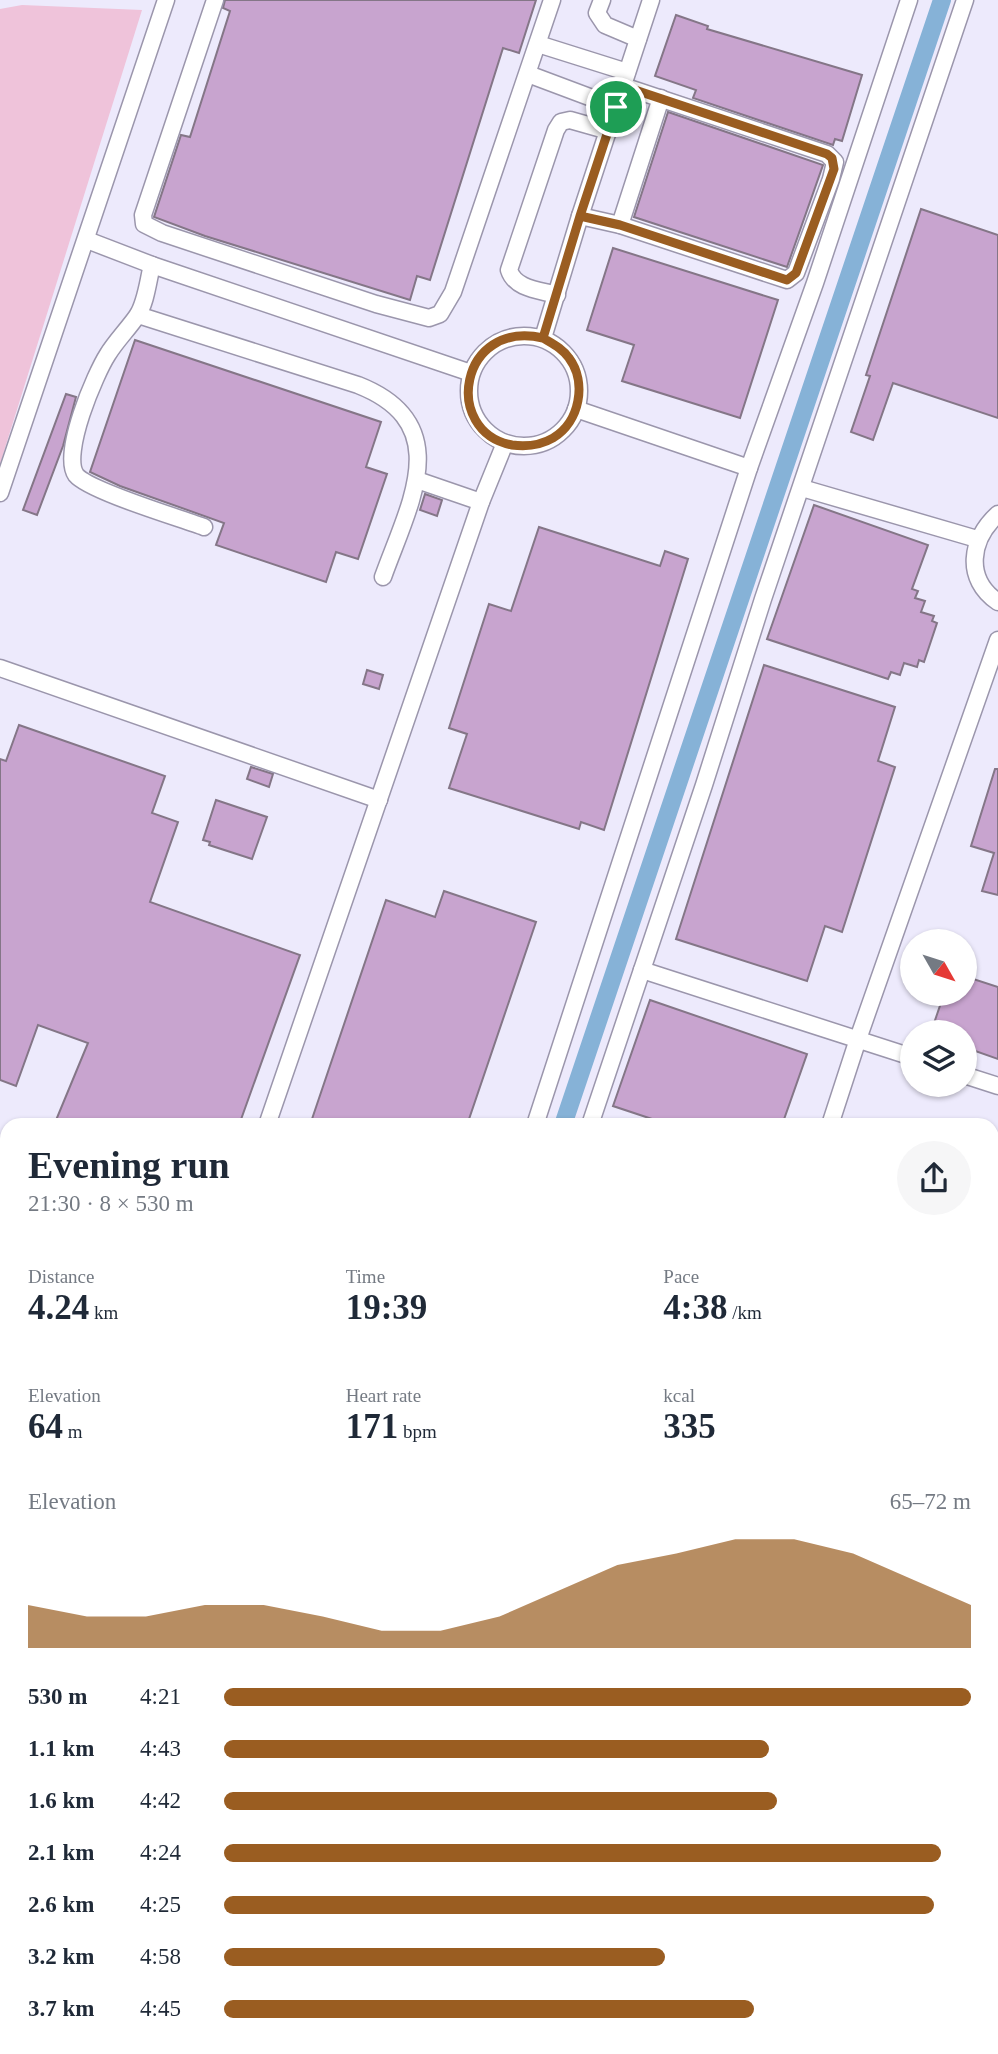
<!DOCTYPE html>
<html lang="en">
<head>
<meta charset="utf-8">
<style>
  body { margin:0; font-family:Georgia,serif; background:#f6f6f7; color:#1f2937; height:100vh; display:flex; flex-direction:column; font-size:26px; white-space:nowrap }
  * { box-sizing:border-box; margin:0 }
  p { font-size:23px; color:#747a83 }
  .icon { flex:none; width:38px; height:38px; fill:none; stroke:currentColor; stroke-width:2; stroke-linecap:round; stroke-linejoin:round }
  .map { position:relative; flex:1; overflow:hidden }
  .side { position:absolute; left:0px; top:1118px; width:999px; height:936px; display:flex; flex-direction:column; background:#fff; border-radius:21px 21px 0 0; box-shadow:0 2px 5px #0004 }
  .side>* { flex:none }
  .needle { width:46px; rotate:129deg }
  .controls { position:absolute; left:900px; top:929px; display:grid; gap:14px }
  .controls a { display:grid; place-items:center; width:77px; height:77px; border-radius:50%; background:#fff; box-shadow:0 2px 5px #0004; font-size:35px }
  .pin { position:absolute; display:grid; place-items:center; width:60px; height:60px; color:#fff; margin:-30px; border:4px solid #fff; border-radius:50%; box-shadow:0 2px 7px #0007 }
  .round { display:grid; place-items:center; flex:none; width:74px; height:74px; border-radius:37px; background:#f6f6f7 }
  .headline { display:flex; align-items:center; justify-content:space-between; height:119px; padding:0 28px }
  h1 { font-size:38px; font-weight:700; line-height:52px }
  .stats { display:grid; grid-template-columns:repeat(3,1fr); gap:10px; height:119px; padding:7px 28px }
  .stats div { display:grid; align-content:center }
  .stats b { font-size:35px; font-weight:700 }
  .stats small { font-size:19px; font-weight:400 }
  .stats p { font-size:19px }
  .chart { height:196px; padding:14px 28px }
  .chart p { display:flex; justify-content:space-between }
  .chart svg { width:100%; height:126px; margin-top:7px; fill:#9a5d21; opacity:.7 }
  ul { padding:0 28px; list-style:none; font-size:23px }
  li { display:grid; grid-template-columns:112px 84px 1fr; align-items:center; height:52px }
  li i { height:18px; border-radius:9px; background:#9a5d21 }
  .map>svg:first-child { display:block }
  .green { fill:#efc3da }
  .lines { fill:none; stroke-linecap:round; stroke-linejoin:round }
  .canal { stroke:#86b2d7; stroke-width:18 }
  .building { fill:#c8a4cf; stroke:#847687; stroke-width:2 }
  .minor-casing { stroke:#9b96ac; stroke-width:19 }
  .minor { stroke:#fff; stroke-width:16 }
  .route-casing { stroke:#fff; stroke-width:14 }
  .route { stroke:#9a5d21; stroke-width:9 }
</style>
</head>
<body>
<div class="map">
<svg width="998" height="2054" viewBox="0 0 998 2054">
  <rect width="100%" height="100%" fill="#edeafc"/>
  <g class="green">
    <polygon points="22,5 142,10 0,464 0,9"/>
    <polygon points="0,1310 7,1327 7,1472 0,1473"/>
    <polygon points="0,1580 7,1580 7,1838 0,1837"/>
    <polygon points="60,2048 111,2048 109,2054 58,2054"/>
  </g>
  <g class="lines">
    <g class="canal">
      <polyline points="563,1125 942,0"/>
      <polyline points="383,2054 384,2048"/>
    </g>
  </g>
  <g class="building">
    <polygon points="225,0 536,0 519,53 503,48 430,280 417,276 410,300 205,236 154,217 181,135 190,137 230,11 223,8"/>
    <polygon points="676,15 708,26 707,29 862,75 842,141 835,139 833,145 693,98 696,90 655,76"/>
    <polygon points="668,112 823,165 787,267 634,217"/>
    <polygon points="921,209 998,235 998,418 893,383 873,440 851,432 870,376 866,375"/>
    <polygon points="613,248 778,300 740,418 622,381 634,345 587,330"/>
    <polygon points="135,340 381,422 366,467 387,474 358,559 336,552 326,582 216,545 224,523 120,486 90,472"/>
    <polygon points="66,394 76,397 63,446 37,515 23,510"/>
    <polygon points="425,494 442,500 437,516 420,510"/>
    <polygon points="814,505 928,545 912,589 918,591 915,598 925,601 921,612 934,616 932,621 937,623 924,662 919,660 917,667 904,663 900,675 891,672 888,679 767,639"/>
    <polygon points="539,527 660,566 665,551 688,559 604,830 581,822 579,829 449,788 467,734 449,728 489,604 511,611"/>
    <polygon points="764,665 895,707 878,761 895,767 842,932 825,926 807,981 676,939"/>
    <polygon points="367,670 383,675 379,689 363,684"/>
    <polygon points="19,725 165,776 152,813 178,822 150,902 300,955 239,1125 54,1125 88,1043 38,1025 16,1086 0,1080 0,759 6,761"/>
    <polygon points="251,767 273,774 269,787 247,779"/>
    <polygon points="995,769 998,769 998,895 982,891 994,853 971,846"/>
    <polygon points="216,800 267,817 252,859 209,845 210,842 203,840"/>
    <polygon points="444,891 536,922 467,1125 310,1125 386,900 435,917"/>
    <polygon points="964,976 998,987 998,1059 964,1047 964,1032 931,1032 944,994 964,994"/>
    <polygon points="650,1000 807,1054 782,1125 670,1125 613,1106"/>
  </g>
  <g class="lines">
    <defs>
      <g id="minor">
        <polyline points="215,0 143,215 144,224 162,233 376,304 429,318 440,314 453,292 552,0"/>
        <polyline points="602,0 597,13 605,25 638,39"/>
        <polyline points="538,44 627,72"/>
        <polyline points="528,74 616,107"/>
        <polyline points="580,216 620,225 787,280 796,273 831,179 835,162 827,154 623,86"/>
        <polyline points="620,225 661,98"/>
        <polyline points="87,240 152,265 471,373"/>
        <path d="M152 265C148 281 146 303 137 316 128 329 116 341 108 354 95 374 61 454 76 475 89 491 180 518 204 527"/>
        <path d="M557 295C539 290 515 289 509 270L556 130 561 122 570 120 609 131"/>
        <path d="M138 315 358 385C457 424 409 504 383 577"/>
        <circle cx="524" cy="391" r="55"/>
        <polyline points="543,338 580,216 651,0"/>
        <polyline points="576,409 749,468 815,283 909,0"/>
        <polyline points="417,480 481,502"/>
        <polyline points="802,488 977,539"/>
        <polyline points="0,493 166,0"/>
        <path d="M998 514C970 539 964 579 998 602"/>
        <polyline points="0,668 379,800"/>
        <polyline points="642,970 912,1057"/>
        <polyline points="964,1075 998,1086"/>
        <polyline points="267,1125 481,502 505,443"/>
        <polyline points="535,1125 749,468"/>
        <polyline points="590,1125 704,785 763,599 965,0"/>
        <polyline points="830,1125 858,1039 998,640"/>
        <polyline points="0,1287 7,1302"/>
        <polyline points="992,1369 998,1352"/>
        <polyline points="992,1644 998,1643"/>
        <polyline points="0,1854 7,1854"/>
        <polyline points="561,2048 562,2054"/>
        <polyline points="122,2054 123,2048"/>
        <polyline points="403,2054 403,2048"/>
        <polyline points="763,2054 765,2048"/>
      </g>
    </defs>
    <use href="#minor" class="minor-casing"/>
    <use href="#minor" class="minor"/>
  </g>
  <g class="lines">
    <defs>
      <path id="route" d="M616 107 580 216 543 338C553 344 562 348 569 358 587 382 580 422 553 438 541 445 527 447 512 445 442 432 459 319 543 338L580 216 620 225 787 280 796 273 834 169 832 158 827 154 623 86 616 107"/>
    </defs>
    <use href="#route" class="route-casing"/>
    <use href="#route" class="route"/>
  </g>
</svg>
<div class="controls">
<a><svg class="needle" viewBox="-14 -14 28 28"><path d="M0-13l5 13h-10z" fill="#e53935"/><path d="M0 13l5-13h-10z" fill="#747a83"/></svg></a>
<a><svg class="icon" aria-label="layers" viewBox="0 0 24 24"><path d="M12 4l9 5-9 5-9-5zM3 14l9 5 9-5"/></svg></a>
</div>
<div class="pin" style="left:616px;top:107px;background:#1e9e55"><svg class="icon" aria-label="arrive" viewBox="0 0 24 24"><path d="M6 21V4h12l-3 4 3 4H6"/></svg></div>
<section class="side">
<div class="headline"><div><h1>Evening run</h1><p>21:30 · 8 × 530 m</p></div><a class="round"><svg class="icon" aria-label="share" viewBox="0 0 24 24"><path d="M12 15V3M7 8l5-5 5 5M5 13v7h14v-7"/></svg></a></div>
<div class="stats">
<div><p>Distance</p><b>4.24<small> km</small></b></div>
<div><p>Time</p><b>19:39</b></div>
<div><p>Pace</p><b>4:38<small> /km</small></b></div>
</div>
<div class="stats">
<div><p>Elevation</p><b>64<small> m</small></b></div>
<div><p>Heart rate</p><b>171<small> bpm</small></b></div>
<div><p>kcal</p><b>335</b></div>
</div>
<div class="chart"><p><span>Elevation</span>65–72 m</p>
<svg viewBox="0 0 160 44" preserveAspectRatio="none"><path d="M0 44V29L10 33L20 33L30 29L40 29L50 33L60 38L70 38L80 33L90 24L100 15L110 11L120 6L130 6L140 11L150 20L160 29V44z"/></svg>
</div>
<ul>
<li><b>530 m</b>4:21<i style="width:100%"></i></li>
<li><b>1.1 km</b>4:43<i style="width:73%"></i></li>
<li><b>1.6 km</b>4:42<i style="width:74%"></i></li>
<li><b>2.1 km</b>4:24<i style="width:96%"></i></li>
<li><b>2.6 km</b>4:25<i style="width:95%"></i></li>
<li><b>3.2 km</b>4:58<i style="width:59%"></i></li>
<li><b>3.7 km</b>4:45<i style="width:71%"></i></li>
</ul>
</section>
</div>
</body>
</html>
